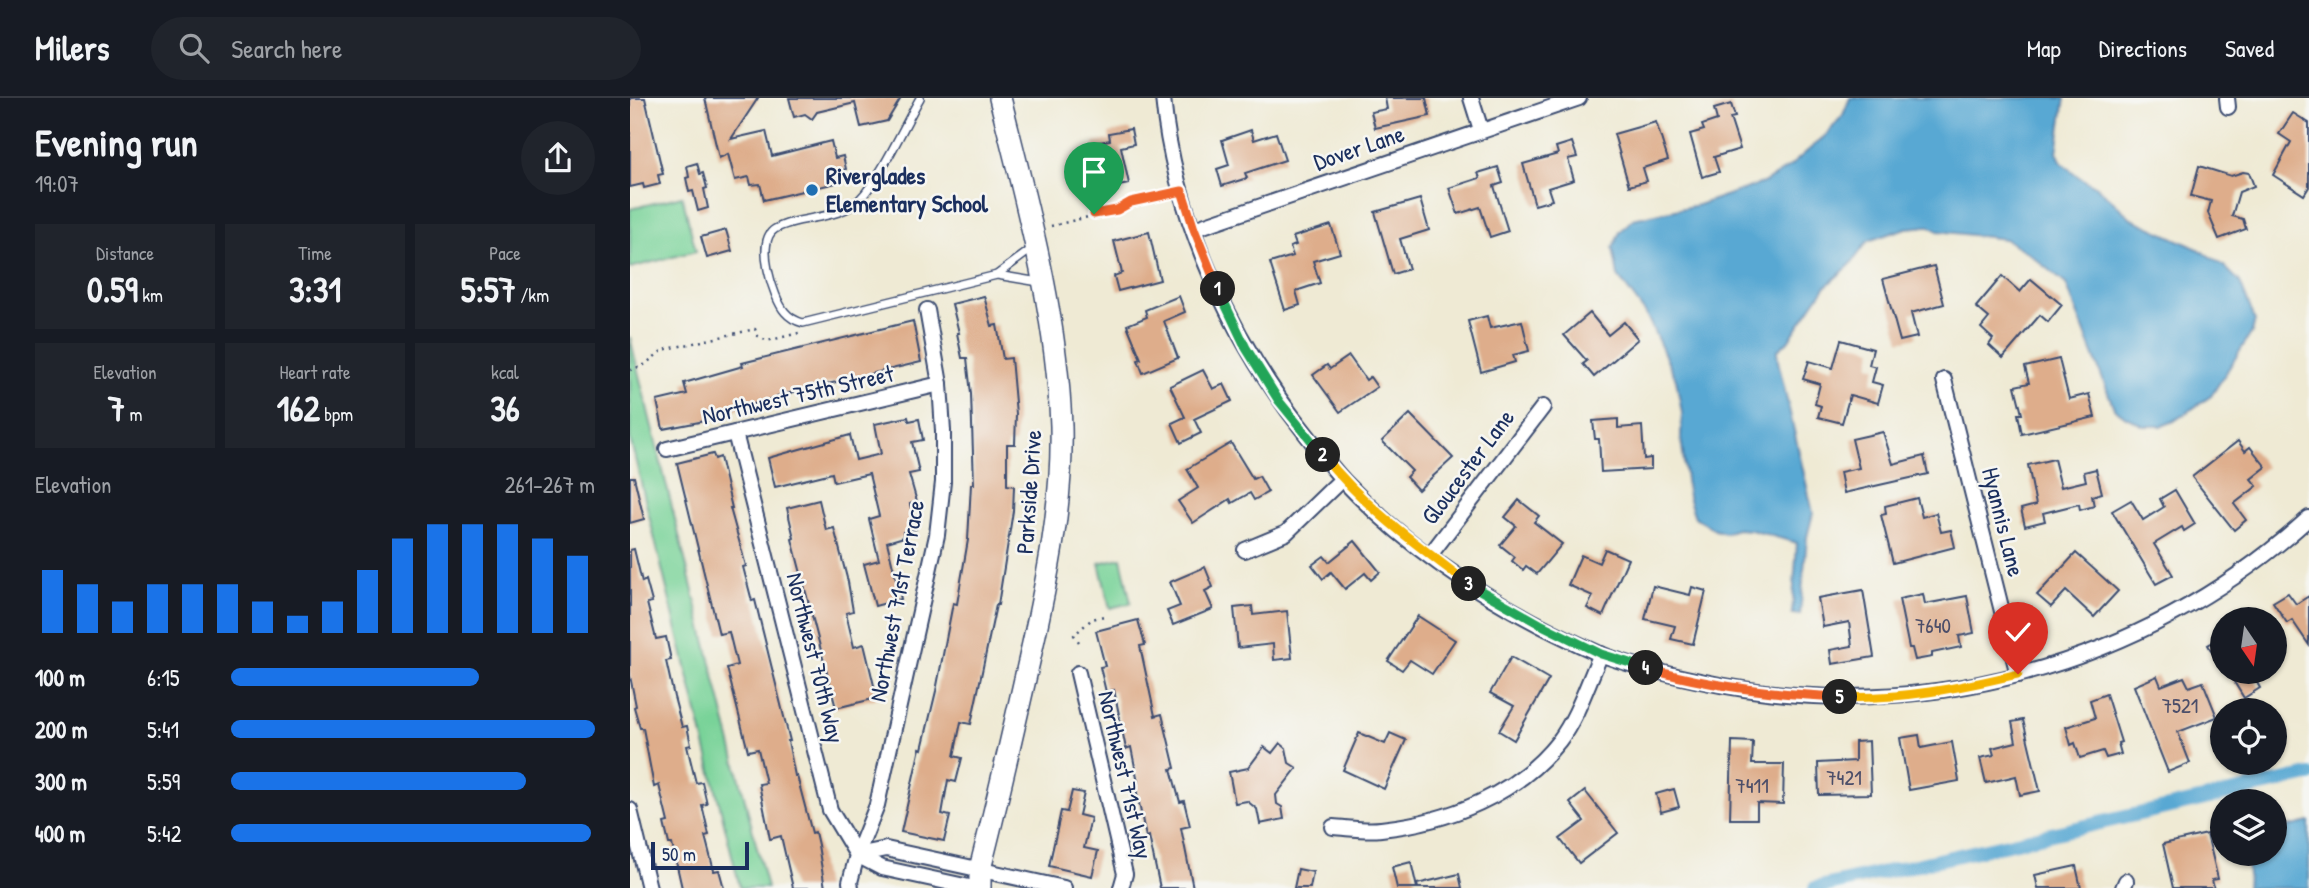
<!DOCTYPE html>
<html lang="en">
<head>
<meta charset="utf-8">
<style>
  body { margin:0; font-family:"Patrick Hand",sans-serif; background:#20242c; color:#f1f3f6; height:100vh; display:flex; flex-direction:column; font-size:26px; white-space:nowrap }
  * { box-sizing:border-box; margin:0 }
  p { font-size:23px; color:#9ea1a6 }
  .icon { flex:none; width:38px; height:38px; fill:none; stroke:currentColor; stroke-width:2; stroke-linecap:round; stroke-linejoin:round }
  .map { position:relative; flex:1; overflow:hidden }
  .details { display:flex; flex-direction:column; background:#171b24; width:630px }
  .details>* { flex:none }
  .needle { width:46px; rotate:167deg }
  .fabs { position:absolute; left:1580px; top:509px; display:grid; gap:14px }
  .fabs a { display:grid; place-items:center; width:77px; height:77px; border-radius:50%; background:#171b24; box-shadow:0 2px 5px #0004; font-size:35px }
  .scale { position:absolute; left:21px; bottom:18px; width:98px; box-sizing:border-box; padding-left:7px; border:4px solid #1b2f5e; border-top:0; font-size:19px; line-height:24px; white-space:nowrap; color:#1b2f5e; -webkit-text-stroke:5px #f6f6f2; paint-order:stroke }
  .pin { position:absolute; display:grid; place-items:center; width:60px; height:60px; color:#fff; margin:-72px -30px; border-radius:50% 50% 50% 0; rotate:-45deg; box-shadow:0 0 7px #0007 }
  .pin .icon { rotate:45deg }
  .km { position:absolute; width:35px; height:35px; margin:-18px; border-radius:50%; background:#222; color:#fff; font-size:19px; line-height:35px; text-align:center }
  .round { display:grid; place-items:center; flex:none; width:74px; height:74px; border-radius:37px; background:#20242c }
  .summary { display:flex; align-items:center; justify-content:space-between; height:119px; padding:0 35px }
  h1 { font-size:38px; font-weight:700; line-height:52px }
  .figures { display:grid; grid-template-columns:repeat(3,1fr); gap:10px; height:119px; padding:7px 35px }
  .figures div { display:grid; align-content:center; border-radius:0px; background:#20242c; text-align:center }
  .figures b { font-size:35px; font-weight:700 }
  .figures small { font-size:19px; font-weight:400 }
  .figures p { font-size:19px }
  .chart { height:196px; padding:14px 35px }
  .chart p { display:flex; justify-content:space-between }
  .chart svg { width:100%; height:126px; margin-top:7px; stroke:#1a73e8; stroke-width:6 }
  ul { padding:0 35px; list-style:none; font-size:23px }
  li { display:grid; grid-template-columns:112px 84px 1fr; align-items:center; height:52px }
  li i { height:18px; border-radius:9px; background:#1a73e8 }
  header { display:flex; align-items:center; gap:42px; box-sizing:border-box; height:98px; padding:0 35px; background:#171b24; border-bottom:2px solid #363941 }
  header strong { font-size:33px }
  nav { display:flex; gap:38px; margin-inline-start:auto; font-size:24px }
  .search { width:490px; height:63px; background:#20242c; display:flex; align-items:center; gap:18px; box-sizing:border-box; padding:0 24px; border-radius:38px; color:#9ea1a6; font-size:26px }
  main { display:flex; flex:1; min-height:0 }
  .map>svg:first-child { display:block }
  .green { fill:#79d399; stroke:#4a817c; stroke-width:2 }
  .water { fill:#59a8d3; stroke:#3a6c98; stroke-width:2 }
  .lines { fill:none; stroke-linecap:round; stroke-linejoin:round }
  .canal { stroke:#59a8d3; stroke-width:14 }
  .building { fill:#dead8b }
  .lane-casing { stroke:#3b4b70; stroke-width:10 }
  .street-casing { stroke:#3b4b70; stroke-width:18 }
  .secondary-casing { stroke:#3b4b70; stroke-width:24 }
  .path { stroke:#3b4b70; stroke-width:2.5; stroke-dasharray:2 5; stroke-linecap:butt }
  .lane { stroke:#fff; stroke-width:7 }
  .street { stroke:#fff; stroke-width:14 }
  .secondary { stroke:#fff; stroke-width:21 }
  .split-1-casing { stroke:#fff; stroke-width:14 }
  .split-2-casing { stroke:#fff; stroke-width:14 }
  .split-3-casing { stroke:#fff; stroke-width:14 }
  .split-4-casing { stroke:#fff; stroke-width:14 }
  .split-5-casing { stroke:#fff; stroke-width:14 }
  .split-6-casing { stroke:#fff; stroke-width:14 }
  .split-1 { stroke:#f0652b; stroke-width:9 }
  .split-2 { stroke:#22a559; stroke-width:9 }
  .split-3 { stroke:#f5b400; stroke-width:9 }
  .split-4 { stroke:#22a559; stroke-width:9 }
  .split-5 { stroke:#f0652b; stroke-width:9 }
  .split-6 { stroke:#f5b400; stroke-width:9 }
  .poi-dot { fill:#1f6fb2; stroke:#f6f6f2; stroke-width:2.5 }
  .labels { text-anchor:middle; stroke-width:5; stroke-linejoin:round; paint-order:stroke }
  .number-label { font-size:21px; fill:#4c4e69 }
  .street-label { font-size:24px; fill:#1b2f5e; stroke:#f6f6f2 }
  .poi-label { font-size:24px; font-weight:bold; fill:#1b2f5e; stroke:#f6f6f2; text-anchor:start }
</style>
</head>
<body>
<header>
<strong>Milers</strong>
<div class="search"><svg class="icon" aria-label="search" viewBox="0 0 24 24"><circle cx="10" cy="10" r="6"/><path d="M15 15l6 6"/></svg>Search here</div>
<nav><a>Map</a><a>Directions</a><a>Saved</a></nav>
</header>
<main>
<section class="details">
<div class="summary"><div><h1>Evening run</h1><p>19:07</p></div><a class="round"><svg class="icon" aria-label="share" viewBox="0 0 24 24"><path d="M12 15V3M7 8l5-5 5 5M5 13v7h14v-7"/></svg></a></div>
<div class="figures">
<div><p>Distance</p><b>0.59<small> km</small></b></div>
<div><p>Time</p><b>3:31</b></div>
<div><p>Pace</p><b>5:57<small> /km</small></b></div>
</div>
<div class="figures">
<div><p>Elevation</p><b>7<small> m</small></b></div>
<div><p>Heart rate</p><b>162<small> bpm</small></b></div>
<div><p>kcal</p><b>36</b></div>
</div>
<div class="chart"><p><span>Elevation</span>261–267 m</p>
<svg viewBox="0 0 160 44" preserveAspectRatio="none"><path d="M5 44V22M15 44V27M25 44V33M35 44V27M45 44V27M55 44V27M65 44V33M75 44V38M85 44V33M95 44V22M105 44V11M115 44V6M125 44V6M135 44V6M145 44V11M155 44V17"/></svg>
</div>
<ul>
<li><b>100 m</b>6:15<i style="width:68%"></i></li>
<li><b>200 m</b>5:41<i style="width:100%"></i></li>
<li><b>300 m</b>5:59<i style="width:81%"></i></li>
<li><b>400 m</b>5:42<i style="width:99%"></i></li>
</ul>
</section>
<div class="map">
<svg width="1679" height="790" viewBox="0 0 1679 790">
  <rect width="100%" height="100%" fill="#f6f6f2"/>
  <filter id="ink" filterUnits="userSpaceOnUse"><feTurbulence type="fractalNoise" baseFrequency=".0143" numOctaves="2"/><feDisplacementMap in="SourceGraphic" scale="14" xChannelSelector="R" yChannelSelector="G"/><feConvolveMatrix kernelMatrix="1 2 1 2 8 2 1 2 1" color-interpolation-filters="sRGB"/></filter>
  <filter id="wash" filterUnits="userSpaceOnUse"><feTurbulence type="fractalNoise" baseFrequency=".00686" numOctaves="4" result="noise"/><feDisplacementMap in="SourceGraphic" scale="28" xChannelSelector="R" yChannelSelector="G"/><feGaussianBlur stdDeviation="1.57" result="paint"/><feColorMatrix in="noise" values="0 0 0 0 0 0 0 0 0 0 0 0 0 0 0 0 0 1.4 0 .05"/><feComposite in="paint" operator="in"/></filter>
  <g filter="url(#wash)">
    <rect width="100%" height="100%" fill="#efead4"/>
    <g class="green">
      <polygon points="52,98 66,153 0,170 0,111"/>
      <polygon points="0,239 9,277 137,790 110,790 0,340"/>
      <polygon points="491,460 501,505 480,510 469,465"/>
    </g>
    <g class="water">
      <polygon points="1220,0 1435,0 1427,54 1432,65 1449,79 1467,89 1502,121 1568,151 1594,168 1610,184 1625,222 1622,234 1581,298 1544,323 1532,328 1514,328 1496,319 1484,310 1436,186 1397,154 1375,141 1308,133 1299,128 1276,130 1238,143 1220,167 1195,189 1158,243 1147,253 1148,263 1183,415 1177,439 1170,517 1162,516 1167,445 1121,432 1107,431 1095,435 1085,432 1065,419 1058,399 1051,338 1052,315 1046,281 1016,216 988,178 983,150 990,134 1003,121 1068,107 1133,85 1159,69 1196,37 1213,17"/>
      <polygon points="1679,724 1679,790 1617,790 1618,777 1616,756 1645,756 1645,732"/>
    </g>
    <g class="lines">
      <polyline class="canal" points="1185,790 1679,677"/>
    </g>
    <g id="blocks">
      <g class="building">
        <polygon points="0,0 15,0 33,76 28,77 30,86 14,90 13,86 0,89"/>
        <polygon points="75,0 128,0 101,41 136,33 142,58 201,43 205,60 213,58 216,71 204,75 206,85 134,102 130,86 121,87 119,79 105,82 98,56 89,60"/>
        <polygon points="159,0 271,0 257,23 231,29 225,5 187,14 182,21 175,16 164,19"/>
        <polygon points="755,0 796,0 800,18 745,30 741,14 757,11"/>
        <polygon points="1101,6 1105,19 1100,20 1110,51 1084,59 1089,74 1072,79 1060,36 1074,32 1072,27 1087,22 1084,11"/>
        <polygon points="1663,15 1679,25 1679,89 1674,97 1643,77 1661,44 1649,36"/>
        <polygon points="1026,24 1038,62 1013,70 1017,83 999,88 984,36"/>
        <polygon points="501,31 504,46 491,49 499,86 463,93 460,80 471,78 464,45 480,42 479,35"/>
        <polygon points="621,32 624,42 646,35 655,62 615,75 617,80 592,88 587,71 599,67 592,42"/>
        <polygon points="942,44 947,59 938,61 944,82 918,90 922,102 905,107 893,66 928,56 926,49"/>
        <polygon points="67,65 70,76 73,75 77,90 74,91 78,110 68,113 63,93 59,94 56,80 59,79 57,68"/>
        <polygon points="1569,68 1601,78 1613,74 1619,75 1624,88 1609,94 1602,118 1613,121 1616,131 1589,141 1578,115 1581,103 1561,98"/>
        <polygon points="868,69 873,85 864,88 878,133 860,139 850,109 828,116 819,90 850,80 848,75"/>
        <polygon points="790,101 799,132 770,141 779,171 763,176 745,114"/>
        <polygon points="701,127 710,155 683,163 690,185 666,193 670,207 655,212 640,165 663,158 660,149 666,147 663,139"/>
        <polygon points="96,132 102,153 77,160 71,139"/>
        <polygon points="519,134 530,182 488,193 484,178 492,175 484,143"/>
        <polygon points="1304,168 1314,206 1281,215 1287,239 1270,243 1253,181"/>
        <polygon points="1372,178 1390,194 1401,181 1432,207 1418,224 1410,217 1373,260 1359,247 1363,241 1351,230 1359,220 1346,209"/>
        <polygon points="354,198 362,228 367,227 373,261 381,260 386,316 385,346 377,346 377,387 384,388 383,413 368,507 366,507 341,626 331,624 324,658 332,660 326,684 318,682 312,716 320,718 314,743 271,734 290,650 292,651 306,593 323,505 327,506 338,442 341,386 344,386 341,296 337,260 332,260 327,235 329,235 322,206"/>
        <polygon points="549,198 555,214 534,223 548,260 513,275 508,262 511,261 497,227 517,219 515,212"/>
        <polygon points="960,215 978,237 994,224 1008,241 964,279 953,266 957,263 934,237"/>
        <polygon points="857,218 860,230 892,223 899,253 883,257 885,264 851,274 838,223"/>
        <polygon points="283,223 291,264 147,298 147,300 88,315 90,320 33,331 27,303 57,296 54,285 113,268 112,265"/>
        <polygon points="1211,242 1243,251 1239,267 1246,269 1242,284 1253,287 1248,305 1220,297 1212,325 1188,319 1191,308 1185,306 1190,286 1173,281 1179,263 1203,270"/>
        <polygon points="719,258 736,282 740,279 747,289 710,314 683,277 697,267 700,271"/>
        <polygon points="1429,261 1439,301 1459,296 1465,319 1392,336 1388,316 1392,316 1385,288 1399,285 1395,269"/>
        <polygon points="573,272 583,291 594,286 602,303 564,321 571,335 551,345 542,325 555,319 540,288"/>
        <polygon points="780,316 823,360 788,392 776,379 782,373 752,343"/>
        <polygon points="278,319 279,323 289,321 293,342 282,344 289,374 279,376 287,404 280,406 286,431 273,434 274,439 257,444 271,501 245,508 234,466 249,462 239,421 249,418 239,376 204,384 202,375 145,389 138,360 220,337 226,362 251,356 245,326"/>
        <polygon points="988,321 988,330 1012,328 1014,361 1021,360 1021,371 971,374 969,341 965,341 963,323"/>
        <polygon points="1253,334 1263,366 1294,358 1298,376 1214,395 1210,374 1229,370 1222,341"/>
        <polygon points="1608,343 1615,353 1620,349 1636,369 1621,381 1627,388 1604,406 1616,422 1604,432 1562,379"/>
        <polygon points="601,345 623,381 629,378 638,394 624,402 620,395 602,405 600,401 563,425 548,403 568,390 557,371"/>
        <polygon points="83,356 85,361 90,359 96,385 102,410 100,410 116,468 113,469 122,503 125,502 160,643 158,643 165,678 167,678 182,735 185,734 188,747 195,790 163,790 151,738 140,741 129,686 136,685 128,651 118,653 97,570 107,567 99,534 89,536 47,365"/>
        <polygon points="1424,361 1431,389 1456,383 1454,374 1466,371 1472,395 1462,398 1464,408 1450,412 1449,406 1413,415 1415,423 1395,428 1391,411 1406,407 1398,367"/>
        <polygon points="0,379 4,379 14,421 0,425"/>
        <polygon points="1545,392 1565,426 1554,433 1552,429 1524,446 1543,477 1526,486 1482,413 1501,402 1513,422 1534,409 1530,401"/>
        <polygon points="1287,400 1292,419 1306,415 1311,434 1321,432 1325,449 1263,465 1251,417 1256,416 1255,408"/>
        <polygon points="189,402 196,432 204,430 218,484 223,513 216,515 224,549 234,546 247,600 206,610 162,441 164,440 157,410"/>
        <polygon points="889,402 909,418 904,424 932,446 907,476 896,468 893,472 882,463 885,459 870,447 886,428 875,419"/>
        <polygon points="725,443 750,474 741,482 735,475 715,491 701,474 693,481 682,467 694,458 699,464"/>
        <polygon points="4,451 12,484 16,482 22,504 17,505 26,541 36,539 41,562 36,563 44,599 52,629 57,628 61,647 57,648 66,685 72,684 77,706 72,707 79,737 75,738 84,773 89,772 94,790 52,790 42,746 39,746 34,725 38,724 29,687 24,689 13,630 10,630 4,609 6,608 0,578 0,452"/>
        <polygon points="975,451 998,461 973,518 957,510 963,498 938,487 951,457 969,465"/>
        <polygon points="1446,455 1488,493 1464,519 1436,493 1421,509 1407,497"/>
        <polygon points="575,469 583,489 575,493 583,511 543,527 537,513 550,508 540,484"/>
        <polygon points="1023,488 1060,497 1062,489 1076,493 1063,546 1041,541 1045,528 1015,521"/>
        <polygon points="1233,492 1244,559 1202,566 1200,552 1222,548 1219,524 1193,529 1188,500"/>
        <polygon points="1658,495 1666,506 1679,498 1679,547 1662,522 1657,525 1643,504"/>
        <polygon points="1293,496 1295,506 1337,498 1344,535 1329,538 1331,549 1302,555 1302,559 1285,562 1282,550 1279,550 1269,501"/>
        <polygon points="622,508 623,517 657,513 662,560 644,562 643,546 608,550 604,510"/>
        <polygon points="788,518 825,542 802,576 780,562 772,572 758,563"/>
        <polygon points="508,522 515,547 510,548 525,618 532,616 545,670 541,671 550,704 554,703 560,728 551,730 563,790 530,790 519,738 516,739 513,725 505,685 508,684 501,649 496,651 484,592 476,594 470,569 475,568 466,533"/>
        <polygon points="1592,539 1592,572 1578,547"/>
        <polygon points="881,559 919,581 884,642 869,633 884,608 860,595"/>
        <polygon points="1598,574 1621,574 1630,590 1614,600"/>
        <polygon points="1527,578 1531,588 1554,579 1559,589 1573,584 1587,619 1548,634 1560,665 1538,674 1504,588"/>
        <polygon points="1476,596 1491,644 1488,645 1491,656 1476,660 1473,653 1450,660 1445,645 1441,647 1436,629 1465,620 1460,602"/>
        <polygon points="1393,622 1410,693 1390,697 1386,678 1356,685 1350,660 1364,657 1362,650 1386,644 1382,624"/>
        <polygon points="729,635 755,646 760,635 776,642 754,691 713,672"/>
        <polygon points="1289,637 1291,650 1322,644 1329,683 1279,692 1270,640"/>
        <polygon points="1102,643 1123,644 1122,666 1154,666 1153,706 1127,705 1127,721 1100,721"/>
        <polygon points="1239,643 1241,696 1189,697 1188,665 1225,663 1225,644"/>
        <polygon points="650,645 656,650 659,665 667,670 646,697 647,706 652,709 654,721 630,726 627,711 617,703 605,705 599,674 618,670 634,649 642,655"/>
        <polygon points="1044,691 1049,709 1031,714 1026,696"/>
        <polygon points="442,693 454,695 449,717 461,720 454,750 468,753 462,778 419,768 431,713 437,714"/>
        <polygon points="955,693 988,735 949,765 930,741 954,723 940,705"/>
        <polygon points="1577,736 1588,781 1582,782 1584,790 1543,790 1533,746"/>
        <polygon points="781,764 787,790 767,790 762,769"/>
        <polygon points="1446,768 1451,790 1408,790 1405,777"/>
        <polygon points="668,771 683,774 680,790 664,790"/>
        <polygon points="829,776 832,790 788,790 787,786"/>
      </g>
    </g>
  </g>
  <g filter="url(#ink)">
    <use href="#blocks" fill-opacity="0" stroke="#3b4b70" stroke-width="2"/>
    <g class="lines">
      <defs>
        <g id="lane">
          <path d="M290 0C274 28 251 79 230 101 209 123 170 117 145 131 125 143 143 200 155 214 160 220 166 223 173 225L367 177 409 184"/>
          <polyline points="368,176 403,150"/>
        </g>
        <g id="street">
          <path d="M533 0C544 118 602 244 676 336 688 351 700 368 714 383 784 457 875 514 968 555 1000 568 1036 576 1070 583 1288 630 1513 570 1679 420"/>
          <polyline points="841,0 851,32"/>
          <polyline points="1597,0 1598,9"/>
          <polyline points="564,131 949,0"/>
          <polyline points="1314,282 1388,577"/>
          <polyline points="105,335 200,712 227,757 220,784 221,790"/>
          <polyline points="37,351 310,286"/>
          <polyline points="615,452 656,435 712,381"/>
          <polyline points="800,457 913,309"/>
          <polyline points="448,575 495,776 491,790"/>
          <polyline points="0,712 19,790"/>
          <path d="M703 729C719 730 736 733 751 731 818 724 887 697 929 643 948 618 958 584 971 556"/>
          <polyline points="227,757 247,707 307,437 313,384 313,333 310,286 297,212"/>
          <polyline points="227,757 256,751 434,790"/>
          <polyline points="227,757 252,770 344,790"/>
          <polyline points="1493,790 1496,783"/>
        </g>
        <path id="secondary" d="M350 790V771C368 701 384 630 400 559 417 483 433 406 431 328 427 216 397 108 370 0"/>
      </defs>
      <use href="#lane" class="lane-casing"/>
      <use href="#street" class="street-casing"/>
      <use href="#secondary" class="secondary-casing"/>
      <g class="path">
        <polyline points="421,128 487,112 501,104 539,96"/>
        <polyline points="0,272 14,267 33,252 125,231 128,238 137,243 169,235"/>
        <polyline points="449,544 444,537 462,521 474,518"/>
      </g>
      <use href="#lane" class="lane"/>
      <use href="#street" class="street"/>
      <use href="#secondary" class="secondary"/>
    </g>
  </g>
  <g class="lines" filter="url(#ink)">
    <defs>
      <polyline id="split-1" points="464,116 487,112 501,104 552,93 564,131 588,191"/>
      <polyline id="split-2" points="588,191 616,250 649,303 693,357"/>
      <path id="split-3" d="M693 357C734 409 786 446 839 486"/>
      <polyline id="split-4" points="839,486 910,526 971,556 1016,570"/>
      <path id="split-5" d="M1016 570C1079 589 1144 596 1210 599"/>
      <path id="split-6" d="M1210 599C1270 602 1330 590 1388 576"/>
    </defs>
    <use href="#split-1" class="split-1-casing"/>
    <use href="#split-2" class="split-2-casing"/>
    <use href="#split-3" class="split-3-casing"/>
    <use href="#split-4" class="split-4-casing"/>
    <use href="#split-5" class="split-5-casing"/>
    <use href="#split-6" class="split-6-casing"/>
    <use href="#split-1" class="split-1"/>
    <use href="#split-2" class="split-2"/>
    <use href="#split-3" class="split-3"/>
    <use href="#split-4" class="split-4"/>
    <use href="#split-5" class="split-5"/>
    <use href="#split-6" class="split-6"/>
  </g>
  <circle class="poi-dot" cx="182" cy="92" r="7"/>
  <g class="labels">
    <g class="number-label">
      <text x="1303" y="535">7640</text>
      <text x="1550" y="615">7521</text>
      <text x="1214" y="687">7421</text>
      <text x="1122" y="695">7411</text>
    </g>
    <g class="street-label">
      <text transform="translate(729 50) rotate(-19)" y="8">Dover Lane</text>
      <text transform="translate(168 297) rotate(-13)" y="8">Northwest 75th Street</text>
      <text transform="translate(838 369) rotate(-53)" y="8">Gloucester Lane</text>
      <text transform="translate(399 394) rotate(-86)" y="8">Parkside Drive</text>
      <text transform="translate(1373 424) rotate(76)" y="8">Hyannis Lane</text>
      <text transform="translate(267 503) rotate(-79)" y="8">Northwest 71st Terrace</text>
      <text transform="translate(185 560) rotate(76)" y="8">Northwest 70th Way</text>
      <text transform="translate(495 677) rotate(77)" y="8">Northwest 71st Way</text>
    </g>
    <g class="poi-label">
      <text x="196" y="86">Riverglades<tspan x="196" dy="28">Elementary School</tspan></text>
    </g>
  </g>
</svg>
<div class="fabs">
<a><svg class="needle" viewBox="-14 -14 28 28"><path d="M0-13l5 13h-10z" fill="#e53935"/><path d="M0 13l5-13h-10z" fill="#9ea1a6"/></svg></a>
<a><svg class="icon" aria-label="locate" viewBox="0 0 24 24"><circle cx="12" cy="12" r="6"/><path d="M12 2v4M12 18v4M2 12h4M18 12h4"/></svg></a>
<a><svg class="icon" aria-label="layers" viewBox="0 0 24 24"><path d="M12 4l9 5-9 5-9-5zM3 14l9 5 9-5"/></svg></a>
</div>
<div class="scale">50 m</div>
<div class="pin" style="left:464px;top:116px;background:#1e9e55"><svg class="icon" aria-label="arrive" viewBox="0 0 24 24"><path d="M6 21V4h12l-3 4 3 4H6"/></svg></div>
<div class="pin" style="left:1388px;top:576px;background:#d93025"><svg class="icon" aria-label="check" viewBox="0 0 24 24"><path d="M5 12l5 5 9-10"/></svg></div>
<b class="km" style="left:588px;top:191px">1</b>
<b class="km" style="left:693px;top:357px">2</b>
<b class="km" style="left:839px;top:486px">3</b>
<b class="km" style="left:1016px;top:570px">4</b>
<b class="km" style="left:1210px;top:599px">5</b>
</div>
</main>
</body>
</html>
